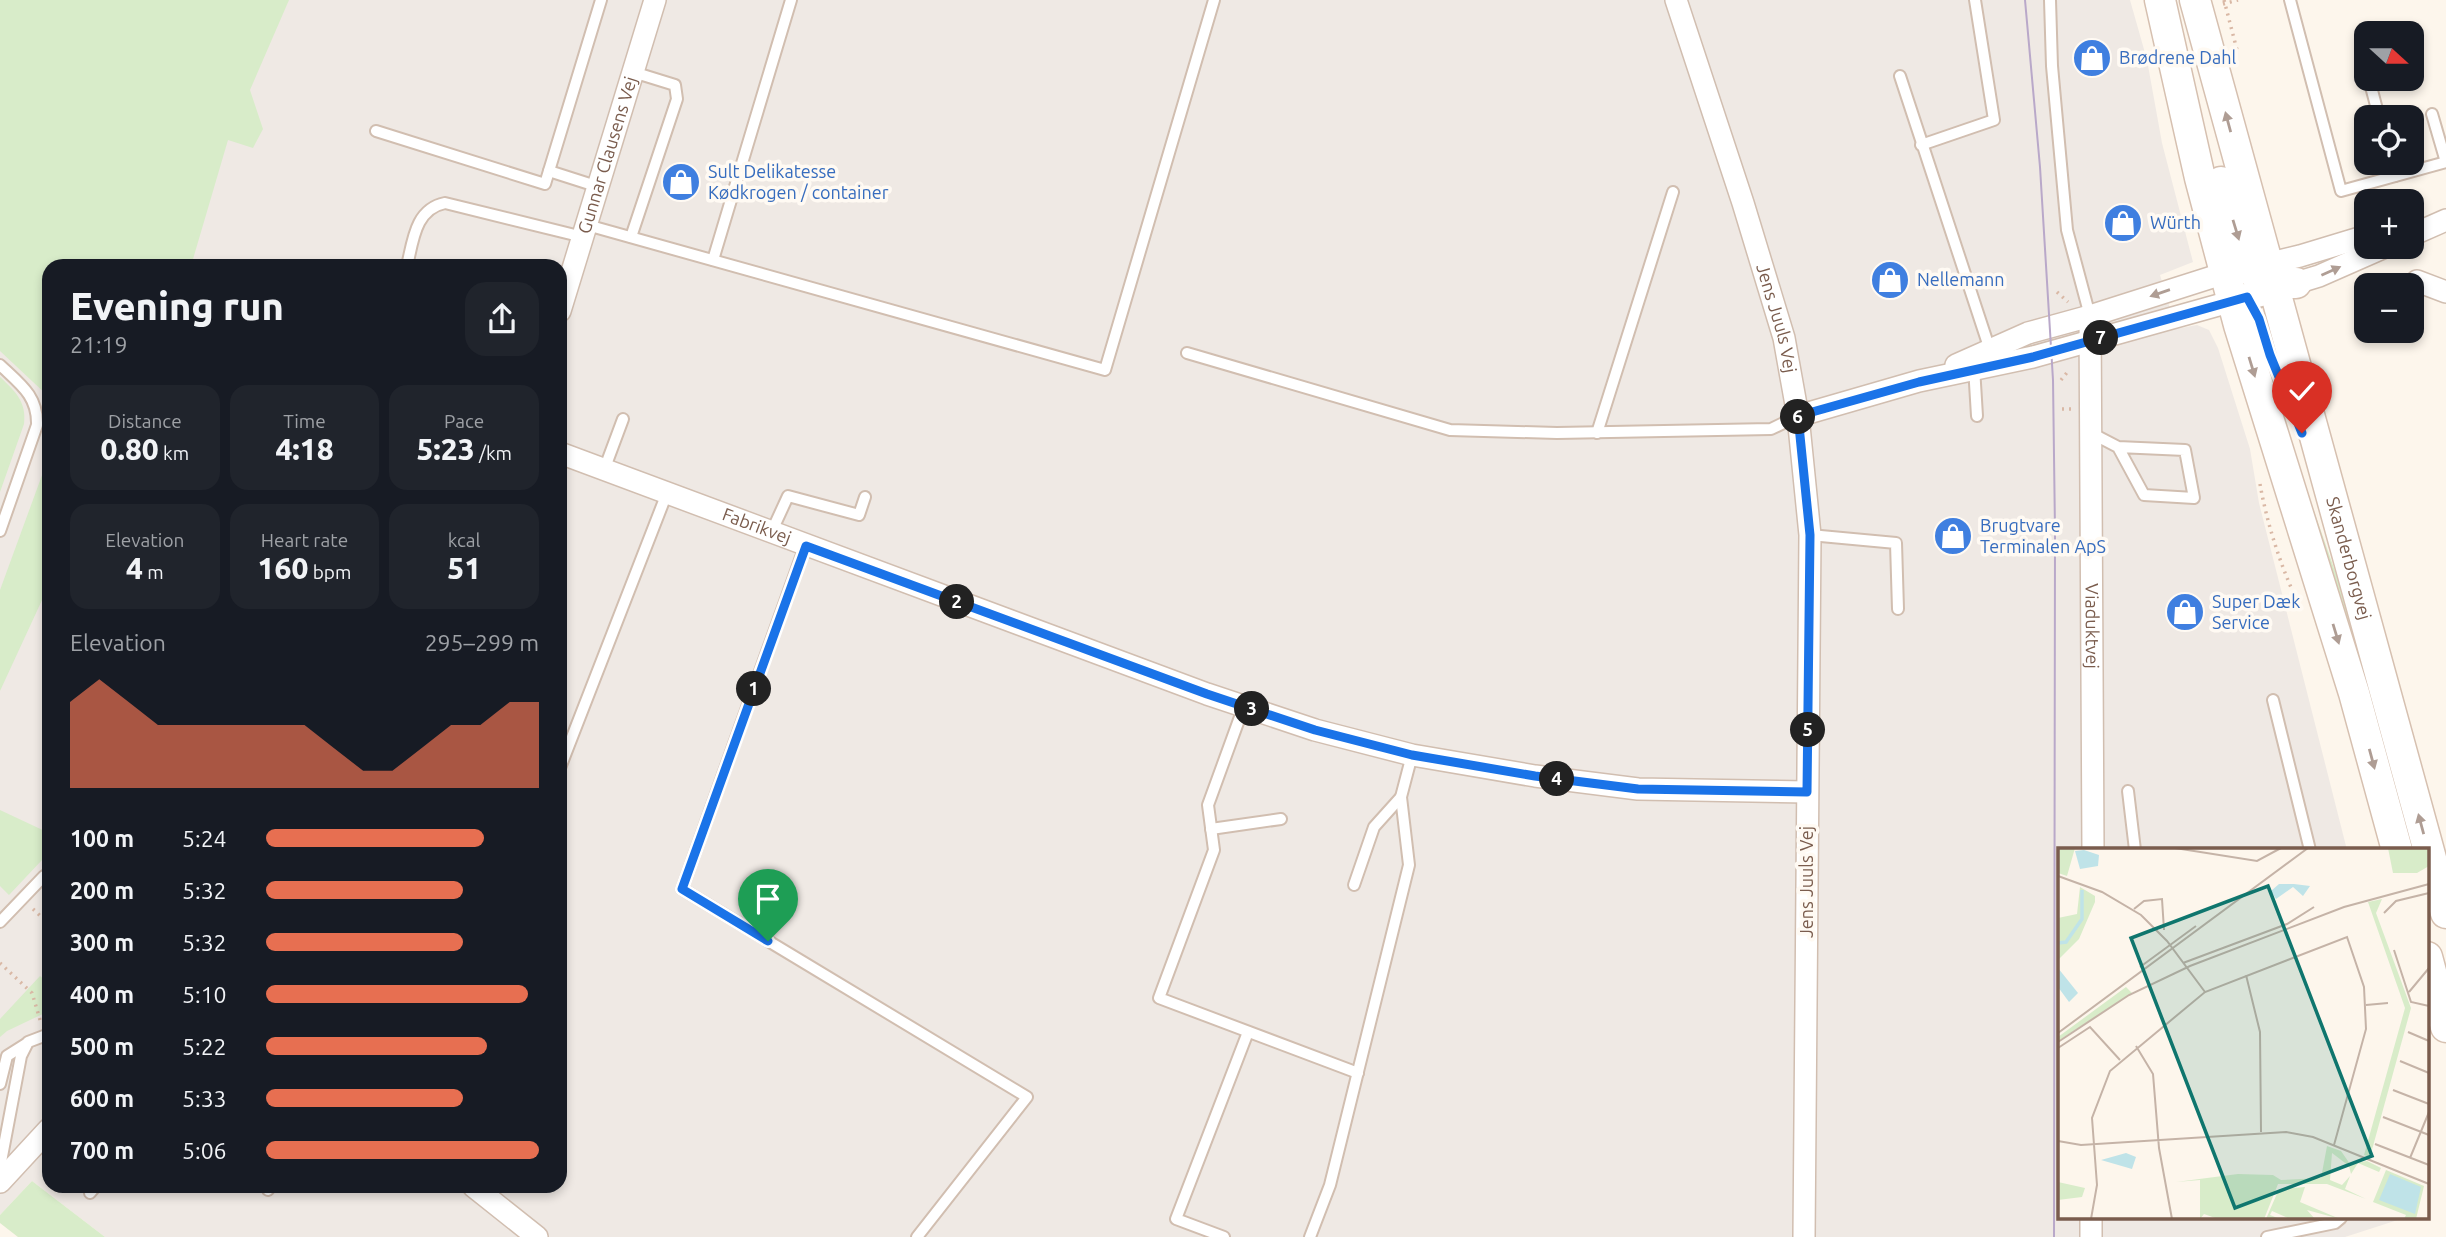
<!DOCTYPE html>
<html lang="en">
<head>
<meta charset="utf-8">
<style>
  body { margin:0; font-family:Ubuntu,sans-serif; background:#20242c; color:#f1f3f6; height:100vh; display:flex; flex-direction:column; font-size:26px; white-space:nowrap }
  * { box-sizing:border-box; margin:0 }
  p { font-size:23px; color:#9ea1a6 }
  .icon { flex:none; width:38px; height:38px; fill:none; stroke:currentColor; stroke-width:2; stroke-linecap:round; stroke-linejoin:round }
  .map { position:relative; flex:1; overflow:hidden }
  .drawer { position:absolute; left:42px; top:259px; width:525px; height:934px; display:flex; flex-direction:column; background:#171b24; border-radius:21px; box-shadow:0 4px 10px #0003 }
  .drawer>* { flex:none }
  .needle { width:46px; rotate:111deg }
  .fabs { position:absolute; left:2354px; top:21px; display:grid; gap:14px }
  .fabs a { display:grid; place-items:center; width:70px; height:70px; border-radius:14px; background:#171b24; box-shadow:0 4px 10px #0003; font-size:35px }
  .pin { position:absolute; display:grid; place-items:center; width:60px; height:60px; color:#fff; margin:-72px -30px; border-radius:50% 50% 50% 0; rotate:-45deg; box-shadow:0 0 7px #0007 }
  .pin .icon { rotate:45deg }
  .km { position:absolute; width:35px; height:35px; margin:-18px; border-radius:50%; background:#222; color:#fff; font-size:19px; line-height:35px; text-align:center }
  .round { display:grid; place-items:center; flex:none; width:74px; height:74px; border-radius:21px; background:#20242c }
  .head { display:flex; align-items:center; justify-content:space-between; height:119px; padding:0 28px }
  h1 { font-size:38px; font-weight:800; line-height:52px }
  .figures { display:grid; grid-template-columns:repeat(3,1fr); gap:10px; height:119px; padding:7px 28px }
  .figures div { display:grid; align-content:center; border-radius:18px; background:#20242c; text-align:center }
  .figures b { font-size:30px; font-weight:800 }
  .figures small { font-size:19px; font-weight:400 }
  .figures p { font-size:19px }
  .chart { height:196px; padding:14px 28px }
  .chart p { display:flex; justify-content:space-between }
  .chart svg { width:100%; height:126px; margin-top:7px; fill:#e76f51; opacity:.7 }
  ul { padding:0 28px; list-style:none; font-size:23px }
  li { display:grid; grid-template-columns:112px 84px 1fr; align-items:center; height:52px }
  li i { height:18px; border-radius:9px; background:#e76f51 }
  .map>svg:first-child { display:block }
  .industrial { fill:#efe9e4; fill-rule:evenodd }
  .green { fill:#d8ecc9 }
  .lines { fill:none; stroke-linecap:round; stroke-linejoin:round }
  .service-casing { stroke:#d1beb0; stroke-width:14 }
  .minor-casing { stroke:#d1beb0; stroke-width:24 }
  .tertiary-casing { stroke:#d1beb0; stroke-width:30 }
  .secondary-casing { stroke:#d6c0b0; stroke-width:33 }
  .path { stroke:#d9b8a5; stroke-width:3.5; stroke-dasharray:2 5; stroke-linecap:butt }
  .service { stroke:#fff; stroke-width:10 }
  .minor { stroke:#fff; stroke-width:21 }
  .tertiary { stroke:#fff; stroke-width:26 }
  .secondary { stroke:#fff; stroke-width:30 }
  .tram { stroke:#b9a8c9; stroke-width:2 }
  .oneway { fill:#af9d94 }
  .route-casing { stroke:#fff; stroke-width:14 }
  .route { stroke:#1a73e8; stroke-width:9 }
  .labels { text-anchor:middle; stroke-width:7; stroke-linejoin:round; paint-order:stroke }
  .shop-label { font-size:18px; fill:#366cbe; stroke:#fffaf3; text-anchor:start }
  .street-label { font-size:18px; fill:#7a5c4d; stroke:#fffaf3 }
  .inset-river { fill:none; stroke:#bfe3e8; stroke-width:3.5 }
  .inset-road { fill:none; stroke:#c5b3a7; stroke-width:2 }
  .view { fill:#0f766e; fill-opacity:0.15; stroke:#0f766e; stroke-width:3.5 }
  .inset-edge { fill:none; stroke:#7a5c4d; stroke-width:3.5 }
</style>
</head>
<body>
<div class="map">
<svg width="2446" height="1237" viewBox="0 0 2446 1237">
  <rect width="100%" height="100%" fill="#fdf6ec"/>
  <path class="industrial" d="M0 0H2130L2147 60 2162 143 2193 262 2160 275 2176 329 2197 325 2209 330 2218 348 2250 449 2259 503 2347 850H2059V1218H2404L2345 1237H105L32 1181 0 1215ZM49 266H560V1186H49Z"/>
  <g class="green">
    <polygon points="0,0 289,0 250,90 263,129 253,148 228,140 191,266 49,266 49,397 0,351"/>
    <path d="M0 377C15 391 27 402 24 424L0 492Z"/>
    <polygon points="2293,451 2343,594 2416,850 2409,850"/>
    <polygon points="49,456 49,585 0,691 0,590"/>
    <polygon points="0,810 49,833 49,866 42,860 9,895 0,886"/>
    <polygon points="40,976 49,984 49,1011 7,1031 0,1037 0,1019"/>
    <polygon points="32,1181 105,1237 18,1237 0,1223 0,1215"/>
  </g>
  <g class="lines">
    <defs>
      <g id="service">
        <polyline points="2050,0 2052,66 2067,230 2090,316"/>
        <polyline points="2290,0 2341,191 2446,162"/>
        <polyline points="1900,76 1991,353"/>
        <polyline points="2369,79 2379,117"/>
        <polyline points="2432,114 2446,162"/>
        <polyline points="376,131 545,184 601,0"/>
        <polyline points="1921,145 1994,120 1975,0"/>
        <polyline points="2391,163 2395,176"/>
        <polyline points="549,171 599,187"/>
        <polyline points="587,225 1105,370 1214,0"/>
        <polyline points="631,237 677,99 675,85 633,72"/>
        <polyline points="713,260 791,0"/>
        <path d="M407 266C413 241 415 209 445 203L583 237"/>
        <polyline points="1187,353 1450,430 1557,433 1771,429 1798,416"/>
        <path d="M0 365C20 384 38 396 37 425L0 531"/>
        <polyline points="1974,367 1977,416"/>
        <polyline points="1597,433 1673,192"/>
        <polyline points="2091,433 2118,447 2185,450 2194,498 2144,495 2118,447"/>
        <polyline points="604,470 623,419"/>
        <polyline points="771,533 788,496 859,515 865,497"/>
        <polyline points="1810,535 1896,543 1898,609"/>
        <polyline points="805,546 682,889 1027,1097 917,1237"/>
        <polyline points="2273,700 2310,850"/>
        <polyline points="1244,706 1208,805 1214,850 1159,998 1358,1073"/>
        <polyline points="560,768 667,493"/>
        <polyline points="2128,791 2135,850"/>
        <polyline points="1211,829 1281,819"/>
        <polyline points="1354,885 1374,827 1401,797"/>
        <polyline points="0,922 44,876"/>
        <polyline points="0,1084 7,1056 26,1044"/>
        <polyline points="0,1167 21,1056 28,1042 49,1034"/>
        <polyline points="268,1190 271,1186"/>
        <polyline points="90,1193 96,1186"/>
        <polyline points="1224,1237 1176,1219 1248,1032"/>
        <polyline points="1310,1237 1330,1185 1409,865 1401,797 1412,755"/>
        <polyline points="2267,1237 2335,1223 2341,1218"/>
      </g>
      <g id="minor">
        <path id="s1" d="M1676 0 1743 203 1784 338 1798 416 1810 535 1804 1237"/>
        <polyline points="2412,235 2446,220"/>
        <polyline points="2267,264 2300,256 2366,236"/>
        <polyline points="2417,281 2446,292"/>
        <polyline points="2283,287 2319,276 2385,247"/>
        <path id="s2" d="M560 311 655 0"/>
        <path id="s3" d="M2090 316 2093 850"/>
        <polyline points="1956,365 2028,333 2090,316 2225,273"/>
        <polyline points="1798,416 1919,381 2033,357 2233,301"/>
        <path id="s4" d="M560 453 1207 694 1315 730 1412 755 1535 776 1638 789 1807 792"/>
        <polyline points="0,1182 49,1129"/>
        <polyline points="473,1186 537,1237"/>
        <polyline points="2091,1237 2091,1218"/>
      </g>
      <polyline id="tertiary" points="2233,301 2274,289"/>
      <g id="secondary">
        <polyline points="2160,0 2200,178 2239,325 2354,693 2397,850"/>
        <path id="s5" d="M2195 0 2446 913"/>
        <path d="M2221 182 2249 268C2263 283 2276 283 2296 283"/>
        <polyline points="2427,957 2446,1027"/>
      </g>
    </defs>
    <use href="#service" class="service-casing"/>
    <use href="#minor" class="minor-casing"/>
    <use href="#tertiary" class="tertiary-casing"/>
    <use href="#secondary" class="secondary-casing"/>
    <g class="path">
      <polyline points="2224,0 2237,50"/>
      <polyline points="2223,4 2238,0"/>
      <polyline points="2057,292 2068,302"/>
      <polyline points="2061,380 2069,370"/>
      <polyline points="2062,409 2071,409"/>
      <path d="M2260 484C2267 524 2281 567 2298 603"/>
      <polyline points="33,909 49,924"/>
      <polyline points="0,963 32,993 41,1023"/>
    </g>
    <use href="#service" class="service"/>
    <use href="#minor" class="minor"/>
    <use href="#tertiary" class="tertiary"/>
    <use href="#secondary" class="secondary"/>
    <polyline class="tram" points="2025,0 2040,167 2053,380 2055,531 2054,1237"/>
  </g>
  <defs><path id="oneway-solid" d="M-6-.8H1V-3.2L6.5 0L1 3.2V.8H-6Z" transform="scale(1.75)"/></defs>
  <g class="oneway">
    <use href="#oneway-solid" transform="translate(2228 122) rotate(-105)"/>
    <use href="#oneway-solid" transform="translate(2236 230) rotate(73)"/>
    <use href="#oneway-solid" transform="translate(2331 271) rotate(-24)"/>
    <use href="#oneway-solid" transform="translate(2160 293) rotate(161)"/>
    <use href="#oneway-solid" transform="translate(2252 367) rotate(73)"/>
    <use href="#oneway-solid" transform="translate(2336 634) rotate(73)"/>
    <use href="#oneway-solid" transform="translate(2372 759) rotate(75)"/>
    <use href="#oneway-solid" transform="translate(2421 824) rotate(-105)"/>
  </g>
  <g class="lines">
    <defs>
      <polyline id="route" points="768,941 682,889 806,546 1207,694 1315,730 1412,755 1535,776 1638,789 1807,792 1810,535 1798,416 1919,382 2033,357 2247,297 2259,319 2270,355 2302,433"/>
    </defs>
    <use href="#route" class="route-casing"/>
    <use href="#route" class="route"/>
  </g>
  <defs>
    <symbol id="shop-disc" viewBox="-11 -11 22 22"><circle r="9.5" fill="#3f7fe0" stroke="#fffaf3"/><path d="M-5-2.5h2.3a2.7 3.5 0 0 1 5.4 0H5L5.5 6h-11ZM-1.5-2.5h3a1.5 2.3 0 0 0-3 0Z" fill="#fff"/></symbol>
  </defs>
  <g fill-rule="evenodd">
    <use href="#shop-disc" x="2070" y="36" width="44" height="44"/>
    <use href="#shop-disc" x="659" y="160" width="44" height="44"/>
    <use href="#shop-disc" x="2101" y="201" width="44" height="44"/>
    <use href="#shop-disc" x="1868" y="258" width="44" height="44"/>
    <use href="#shop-disc" x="1931" y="514" width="44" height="44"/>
    <use href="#shop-disc" x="2163" y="590" width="44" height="44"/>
  </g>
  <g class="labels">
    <g class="shop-label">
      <text x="2119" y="64">Brødrene Dahl</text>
      <text x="708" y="178">Sult Delikatesse<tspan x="708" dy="21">Kødkrogen / container</tspan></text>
      <text x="2150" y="229">Würth</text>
      <text x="1917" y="286">Nellemann</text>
      <text x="1980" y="532">Brugtvare<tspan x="1980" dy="21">Terminalen ApS</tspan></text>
      <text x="2212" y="608">Super Dæk<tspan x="2212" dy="21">Service</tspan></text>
    </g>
    <g class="street-label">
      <text dy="6" stroke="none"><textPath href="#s2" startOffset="163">Gunnar Clausens Vej</textPath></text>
      <text dy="6" stroke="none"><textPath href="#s1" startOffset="334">Jens Juuls Vej</textPath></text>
      <text dy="6" stroke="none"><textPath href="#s4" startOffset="210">Fabrikvej</textPath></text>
      <text dy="6" stroke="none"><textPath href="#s5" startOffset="579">Skanderborgvej</textPath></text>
      <text dy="6" stroke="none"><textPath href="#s3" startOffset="310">Viaduktvej</textPath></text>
      <text transform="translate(1807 882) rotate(-90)" y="6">Jens Juuls Vej</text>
    </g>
  </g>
  <g transform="translate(2058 848)">
    <rect width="371" height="371" fill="#fdf6ec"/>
    <path d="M0 0H17L9 28 0 25ZM330 0H371V18L359 25H335ZM22 39 37 48V54L21 91 0 112V70L19 66ZM324 51 318 65 353 160 312 309 306 307 347 160 310 54ZM68 139 74 145 0 193V189ZM269 298 283 303 292 316 309 313 323 320 321 324 300 315 293 326 291 318 274 305 272 332 284 337 292 328 287 341 308 351 269 336H220L206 371H160L146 366 142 371V332L118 334 180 326 215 327 223 332 263 330ZM328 322 366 338 358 371H346L348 367 315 354ZM0 334 27 340 24 349 0 352ZM247 339 242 354 282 371 249 362 257 371H232L214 363 212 367 222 371H208L221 341Z" fill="#d8ecc9"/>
    <path d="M26 2 41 7 40 18 22 21 17 3ZM221 36H236L252 38 245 48 235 39 218 51 213 43ZM0 120 20 145 11 154 0 139ZM68 305 78 309 74 321 43 312ZM332 326 363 339 357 366 321 352Z" fill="#bfe3e8"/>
    <path class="inset-river" d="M0 95 8 94 24 71V42"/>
    <path class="inset-road" d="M117 0 199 13 223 0M0 28 44 44 83 67 109 93 147 144M76 61 86 53 104 51 106 82M326 65 338 53 371 45M336 102 353 154 371 158M125 115 229 76 256 59M82 119 138 78M188 127 202 184 203 284M351 144 371 120M308 157 330 155M350 184 371 193M0 185 250 0M0 194 71 147 132 118 286 59 371 36M78 198 95 226 101 300 114 371M0 200 32 179 62 212M342 213 371 225M335 242 371 256M325 269 371 287M0 293 23 297 228 284 255 289 371 336M317 296 371 317M352 310 371 264M33 371 39 337 34 270 52 223 147 144 289 89 306 139 308 181 276 297"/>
    <path class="view" d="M210 38 314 308 177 360 73 90Z"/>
    <rect width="371" height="371" class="inset-edge"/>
  </g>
</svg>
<div class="fabs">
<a><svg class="needle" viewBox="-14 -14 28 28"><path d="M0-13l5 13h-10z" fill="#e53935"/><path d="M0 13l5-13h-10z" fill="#9ea1a6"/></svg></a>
<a><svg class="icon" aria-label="locate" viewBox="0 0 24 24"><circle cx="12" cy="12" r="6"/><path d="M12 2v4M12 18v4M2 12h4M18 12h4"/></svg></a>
<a>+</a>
<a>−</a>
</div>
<div class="pin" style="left:768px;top:941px;background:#1e9e55"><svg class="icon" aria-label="arrive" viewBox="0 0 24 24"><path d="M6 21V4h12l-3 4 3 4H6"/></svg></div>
<div class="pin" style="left:2302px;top:433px;background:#d93025"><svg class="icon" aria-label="check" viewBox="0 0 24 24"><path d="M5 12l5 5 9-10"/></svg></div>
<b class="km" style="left:754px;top:689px">1</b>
<b class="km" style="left:957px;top:602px">2</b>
<b class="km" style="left:1252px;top:709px">3</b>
<b class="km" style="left:1557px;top:779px">4</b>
<b class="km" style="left:1808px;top:730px">5</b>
<b class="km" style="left:1798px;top:417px">6</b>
<b class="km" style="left:2101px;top:338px">7</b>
<section class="drawer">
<div class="head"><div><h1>Evening run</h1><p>21:19</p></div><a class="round"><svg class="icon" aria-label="share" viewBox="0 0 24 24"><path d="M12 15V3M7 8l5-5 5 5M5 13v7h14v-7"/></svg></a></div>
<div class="figures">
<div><p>Distance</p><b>0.80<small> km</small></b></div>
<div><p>Time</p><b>4:18</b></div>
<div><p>Pace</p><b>5:23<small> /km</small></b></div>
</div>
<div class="figures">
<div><p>Elevation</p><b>4<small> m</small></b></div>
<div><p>Heart rate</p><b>160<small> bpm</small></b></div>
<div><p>kcal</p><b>51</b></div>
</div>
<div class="chart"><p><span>Elevation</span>295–299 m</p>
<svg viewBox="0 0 160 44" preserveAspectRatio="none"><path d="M0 44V14L10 6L20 14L30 22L40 22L50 22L60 22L70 22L80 22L90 30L100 38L110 38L120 30L130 22L140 22L150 14L160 14V44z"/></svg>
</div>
<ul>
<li><b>100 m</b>5:24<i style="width:80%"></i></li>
<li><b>200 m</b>5:32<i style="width:72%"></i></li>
<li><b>300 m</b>5:32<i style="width:72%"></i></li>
<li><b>400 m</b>5:10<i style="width:96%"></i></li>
<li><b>500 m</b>5:22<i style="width:81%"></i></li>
<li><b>600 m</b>5:33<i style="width:72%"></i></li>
<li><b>700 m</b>5:06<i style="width:100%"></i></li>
</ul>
</section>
</div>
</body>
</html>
